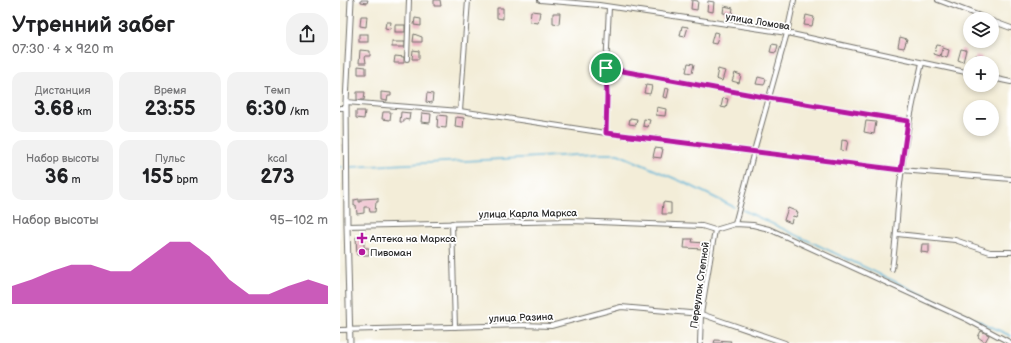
<!DOCTYPE html>
<html lang="ru">
<head>
<meta charset="utf-8">
<style>
  body { margin:0; font-family:"Balsamiq Sans",sans-serif; background:#f2f2f2; color:#202124; height:100vh; display:flex; flex-direction:column; font-size:15px; white-space:nowrap }
  * { box-sizing:border-box; margin:0 }
  p { font-size:13px; color:#757577 }
  .icon { flex:none; width:22px; height:22px; fill:none; stroke:currentColor; stroke-width:2; stroke-linecap:round; stroke-linejoin:round }
  .map { position:relative; flex:1; overflow:hidden }
  .side { display:flex; flex-direction:column; background:#fff; width:340px }
  .side>* { flex:none }
  .controls { position:absolute; left:623px; top:12px; display:grid; gap:8px }
  .controls a { display:grid; place-items:center; width:36px; height:36px; border-radius:50%; background:#fff; box-shadow:0 2px 6px #0003; font-size:20px }
  .pin { position:absolute; display:grid; place-items:center; width:34px; height:34px; color:#fff; margin:-17px; border:2px solid #fff; border-radius:50%; box-shadow:0 1px 4px #0007 }
  .round { display:grid; place-items:center; flex:none; width:42px; height:42px; border-radius:16px; background:#f2f2f2 }
  .overview { display:flex; align-items:center; justify-content:space-between; height:68px; padding:0 12px }
  h1 { font-size:22px; font-weight:600; line-height:30px }
  .figures { display:grid; grid-template-columns:repeat(3,1fr); gap:6px; height:68px; padding:4px 12px }
  .figures div { display:grid; align-content:center; border-radius:10px; background:#f2f2f2; text-align:center }
  .figures b { font-size:20px; font-weight:600 }
  .figures small { font-size:11px; font-weight:400 }
  .figures p { font-size:11px }
  .chart { height:112px; padding:8px 12px }
  .chart p { display:flex; justify-content:space-between }
  .chart svg { width:100%; height:72px; margin-top:4px; fill:#b5179e; opacity:.7 }
  main { display:flex; flex:1; min-height:0 }
  .map>svg:first-child { display:block }
  .lines { fill:none; stroke-linecap:round; stroke-linejoin:round }
  .stream { stroke:#58b1d6; stroke-width:1.5 }
  .building { fill:#e9afc0 }
  .minor-casing { stroke:#716f68; stroke-width:6 }
  .tertiary-casing { stroke:#716f68; stroke-width:7 }
  .minor { stroke:#fff; stroke-width:4 }
  .tertiary { stroke:#fff; stroke-width:5 }
  .route-casing { stroke:#fff; stroke-width:8 }
  .route { stroke:#b5179e; stroke-width:5 }
  .poi-dot { fill:#b5179e; stroke:#fff; stroke-width:1.5 }
  .labels { text-anchor:middle; stroke-width:3.5; stroke-linejoin:round; paint-order:stroke }
  .street-label { font-size:10px; fill:#2b2b2b; stroke:#fff }
  .poi-label { font-size:10px; fill:#2b2b2b; stroke:#fff; text-anchor:start }
</style>
</head>
<body>
<main>
<section class="side">
<div class="overview"><div><h1>Утренний забег</h1><p>07:30 · 4 × 920 m</p></div><a class="round"><svg class="icon" aria-label="share" viewBox="0 0 24 24"><path d="M12 15V3M7 8l5-5 5 5M5 13v7h14v-7"/></svg></a></div>
<div class="figures">
<div><p>Дистанция</p><b>3.68<small> km</small></b></div>
<div><p>Время</p><b>23:55</b></div>
<div><p>Темп</p><b>6:30<small> /km</small></b></div>
</div>
<div class="figures">
<div><p>Набор высоты</p><b>36<small> m</small></b></div>
<div><p>Пульс</p><b>155<small> bpm</small></b></div>
<div><p>kcal</p><b>273</b></div>
</div>
<div class="chart"><p><span>Набор высоты</span>95–102 m</p>
<svg viewBox="0 0 160 44" preserveAspectRatio="none"><path d="M0 44V33L10 29L20 24L30 20L40 20L50 24L60 24L70 15L80 6L90 6L100 15L110 29L120 38L130 38L140 33L150 29L160 33V44z"/></svg>
</div>
</section>
<div class="map">
<svg width="671" height="343" viewBox="0 0 671 343">
  <rect width="100%" height="100%" fill="#fff"/>
  <filter id="ink" filterUnits="userSpaceOnUse"><feTurbulence type="fractalNoise" baseFrequency=".025" numOctaves="2"/><feDisplacementMap in="SourceGraphic" scale="8" xChannelSelector="R" yChannelSelector="G"/><feConvolveMatrix kernelMatrix="1 2 1 2 8 2 1 2 1" color-interpolation-filters="sRGB"/></filter>
  <filter id="wash" filterUnits="userSpaceOnUse"><feTurbulence type="fractalNoise" baseFrequency=".012" numOctaves="4" result="noise"/><feDisplacementMap in="SourceGraphic" scale="16" xChannelSelector="R" yChannelSelector="G"/><feGaussianBlur stdDeviation="0.9" result="paint"/><feColorMatrix in="noise" values="0 0 0 0 0 0 0 0 0 0 0 0 0 0 0 0 0 1.4 0 .05"/><feComposite in="paint" operator="in"/></filter>
  <g filter="url(#wash)">
    <rect width="100%" height="100%" fill="#f3edd8"/>
    <g class="lines">
      <g class="stream">
        <polyline points="0,167 2,167"/>
        <polyline points="11,167 256,154 278,154 345,183 394,207"/>
        <polyline points="403,210 671,336"/>
      </g>
    </g>
    <g id="blocks">
      <g class="building">
        <polygon points="21,0 28,0 27,3 21,2"/>
        <polygon points="94,0 100,0 101,6 94,6"/>
        <polygon points="352,0 358,1 357,10 351,9"/>
        <polygon points="368,1 374,2 373,12 367,11"/>
        <polygon points="384,6 393,8 392,14 383,13"/>
        <polygon points="157,8 163,8 163,19 157,18"/>
        <polygon points="191,11 200,12 198,23 190,22"/>
        <polygon points="213,13 220,13 219,24 213,23"/>
        <polygon points="466,15 474,17 472,26 464,25"/>
        <polygon points="21,16 27,16 26,27 20,26"/>
        <polygon points="75,18 81,19 81,26 74,25"/>
        <polygon points="46,22 51,22 50,29 45,28"/>
        <rect x="55" y="25" width="10" height="7"/>
        <polygon points="342,26 348,27 345,37 340,36"/>
        <polygon points="374,32 379,33 376,44 371,43"/>
        <rect x="19" y="34" width="9" height="8"/>
        <polygon points="74,34 82,37 82,42 73,42"/>
        <polygon points="560,37 567,39 564,48 558,47"/>
        <rect x="52" y="42" width="13" height="5"/>
        <polygon points="432,44 438,45 436,53 430,52"/>
        <polygon points="597,45 603,46 600,56 594,54"/>
        <polygon points="603,48 609,50 607,58 601,56"/>
        <polygon points="621,49 626,50 623,62 618,60"/>
        <polygon points="20,50 30,51 30,56 25,56 26,63 19,63"/>
        <polygon points="73,50 79,51 79,59 72,59"/>
        <polygon points="636,55 642,57 640,63 634,63"/>
        <polygon points="55,56 64,57 64,63 54,63"/>
        <polygon points="348,63 354,64 352,73 346,72"/>
        <polygon points="18,66 26,67 26,74 18,74"/>
        <polygon points="378,69 385,71 382,81 376,79"/>
        <polygon points="395,73 401,75 399,83 392,81"/>
        <polygon points="418,77 426,79 424,85 416,84"/>
        <polygon points="306,85 312,86 310,94 304,93"/>
        <polygon points="325,88 329,89 327,98 323,97"/>
        <polygon points="17,92 25,92 24,100 17,100"/>
        <polygon points="41,92 51,93 51,96 48,96 47,101 41,100"/>
        <polygon points="87,93 93,94 92,103 86,102"/>
        <polygon points="383,98 388,99 386,108 381,107"/>
        <polygon points="317,107 326,109 325,116 316,115"/>
        <polygon points="16,111 25,111 24,119 16,118"/>
        <polygon points="43,112 51,112 50,120 42,119"/>
        <polygon points="61,112 70,113 69,120 64,119 64,122 60,122"/>
        <polygon points="82,113 91,114 90,123 81,122"/>
        <polygon points="98,115 107,116 106,128 97,127"/>
        <polygon points="116,117 124,118 123,128 115,127"/>
        <polygon points="290,118 297,119 296,125 289,124"/>
        <polygon points="304,119 310,120 308,127 303,126"/>
        <polygon points="526,121 536,122 534,134 524,132"/>
        <polygon points="502,140 508,141 506,151 501,150"/>
        <polygon points="315,148 323,149 321,158 313,157"/>
        <polygon points="38,198 38,202 36,202 35,212 30,212 29,207 24,207 24,213 17,214 16,205 14,206 14,200 19,199 19,202 21,202 21,199"/>
        <polygon points="323,202 331,203 331,214 322,214"/>
        <polygon points="448,208 458,212 456,217 453,216 451,223 444,220"/>
        <polygon points="24,236 24,248 29,248 29,255 17,255 16,237"/>
        <polygon points="345,239 353,239 352,242 364,243 364,249 344,248"/>
        <polygon points="582,244 589,244 589,253 581,252"/>
        <polygon points="641,331 649,335 645,342 638,337"/>
        <polygon points="375,340 391,341 390,343 374,343"/>
      </g>
    </g>
  </g>
  <g filter="url(#ink)">
    <use href="#blocks" fill-opacity="0" stroke="#716f68" stroke-width="1"/>
    <g class="lines">
      <defs>
        <g id="minor">
          <polyline points="200,0 259,5 447,33 630,73"/>
          <polyline points="598,0 648,19"/>
          <polyline points="652,21 671,28"/>
          <polyline points="67,59 69,0"/>
          <polyline points="266,68 429,98 568,121"/>
          <polyline points="652,78 671,82"/>
          <polyline points="6,102 120,111 266,133 561,170 671,179"/>
          <polyline points="0,108 6,108"/>
          <polyline points="120,111 128,0"/>
          <polyline points="266,133 267,96 266,68 269,7"/>
          <polyline points="112,223 115,327"/>
          <polyline points="395,224 414,151 447,33 454,0"/>
          <polyline points="7,226 231,221 362,226 375,230 395,224 413,225 429,229 628,320 671,343"/>
          <polyline points="557,234 615,240 650,252 671,252"/>
          <path d="M552 269C557 236 557 202 562 168 566 132 574 98 582 63"/>
          <polyline points="0,330 183,325 211,326 281,307 361,314 445,343"/>
          <polyline points="360,343 361,314 375,230"/>
        </g>
        <polyline id="tertiary" points="10,343 7,226 6,102 11,0"/>
      </defs>
      <use href="#minor" class="minor-casing"/>
      <use href="#tertiary" class="tertiary-casing"/>
      <use href="#minor" class="minor"/>
      <use href="#tertiary" class="tertiary"/>
    </g>
  </g>
  <g class="lines" filter="url(#ink)">
    <defs>
      <polygon id="route" points="266,68 429,98 568,121 561,170 266,133 267,96"/>
    </defs>
    <use href="#route" class="route-casing"/>
    <use href="#route" class="route"/>
  </g>
  <g class="poi-dot">
    <path d="M20 232h4v4h4v4h-4v4h-4v-4h-4v-4h4z"/>
    <circle cx="22" cy="252" r="4"/>
  </g>
  <g class="labels">
    <g class="street-label">
      <text transform="translate(418 21) rotate(9)" y="4">улица Ломова</text>
      <text transform="translate(188 213) rotate(-1)" y="4">улица Карла Маркса</text>
      <text transform="translate(359 285) rotate(-82)" y="4">Переулок Степной</text>
      <text transform="translate(181 317) rotate(-2)" y="4">улица Разина</text>
    </g>
    <g class="poi-label">
      <text x="30" y="242">Аптека на Маркса</text>
      <text x="30" y="256">Пивоман</text>
    </g>
  </g>
</svg>
<div class="controls">
<a><svg class="icon" aria-label="layers" viewBox="0 0 24 24"><path d="M12 4l9 5-9 5-9-5zM3 14l9 5 9-5"/></svg></a>
<a>+</a>
<a>−</a>
</div>
<div class="pin" style="left:266px;top:68px;background:#1e9e55"><svg class="icon" aria-label="arrive" viewBox="0 0 24 24"><path d="M6 21V4h12l-3 4 3 4H6"/></svg></div>
</div>
</main>
</body>
</html>
